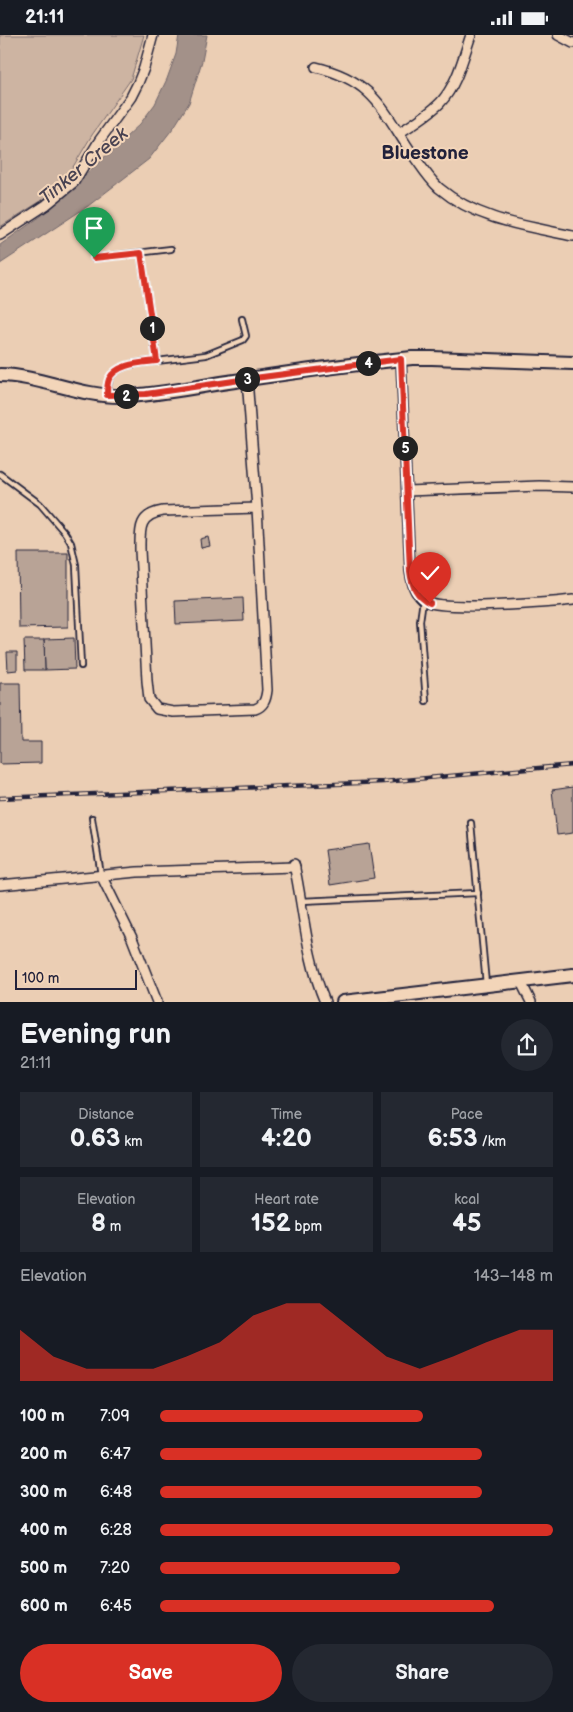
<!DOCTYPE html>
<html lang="en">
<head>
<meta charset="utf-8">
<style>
  body { margin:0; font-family:"Balsamiq Sans",sans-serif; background:#242831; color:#f1f3f6; height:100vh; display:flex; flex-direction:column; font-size:19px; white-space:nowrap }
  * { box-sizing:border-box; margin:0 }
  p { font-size:16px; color:#9ea1a6 }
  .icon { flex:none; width:28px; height:28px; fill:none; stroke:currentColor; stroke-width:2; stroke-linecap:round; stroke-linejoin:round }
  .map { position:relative; height:967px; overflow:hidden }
  .side { display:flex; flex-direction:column; background:#171b24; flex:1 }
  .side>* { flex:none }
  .scale { position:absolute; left:15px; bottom:12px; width:122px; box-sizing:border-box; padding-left:5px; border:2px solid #22223b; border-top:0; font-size:14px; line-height:18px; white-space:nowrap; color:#22223b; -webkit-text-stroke:4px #f3d5b9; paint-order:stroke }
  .pin { position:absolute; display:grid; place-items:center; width:42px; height:42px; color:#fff; margin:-51px -21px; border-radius:50% 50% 50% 0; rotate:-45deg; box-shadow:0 0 5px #0007 }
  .pin .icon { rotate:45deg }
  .km { position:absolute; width:25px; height:25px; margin:-12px; border-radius:50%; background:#222; color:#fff; font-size:14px; line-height:25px; text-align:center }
  .round { display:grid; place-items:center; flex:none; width:52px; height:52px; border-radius:26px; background:#242831 }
  .overview { display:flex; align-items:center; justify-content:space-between; height:85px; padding:0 20px }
  h1 { font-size:28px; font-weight:700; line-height:38px }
  .metrics { display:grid; grid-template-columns:repeat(3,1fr); gap:8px; height:85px; padding:5px 20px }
  .metrics div { display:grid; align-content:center; border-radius:0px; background:#242831; text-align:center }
  .metrics b { font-size:25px; font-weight:700 }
  .metrics small { font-size:14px; font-weight:400 }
  .metrics p { font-size:14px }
  .chart { height:140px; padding:10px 20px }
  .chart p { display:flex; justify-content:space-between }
  .chart svg { width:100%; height:90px; margin-top:5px; fill:#d93025; opacity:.7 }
  .cta { display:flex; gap:10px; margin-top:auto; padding:10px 20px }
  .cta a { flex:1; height:58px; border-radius:30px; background:#d93025; color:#fff; font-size:20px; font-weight:700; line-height:58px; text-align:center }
  .cta a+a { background:#242831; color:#f1f3f6 }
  ul { padding:0 20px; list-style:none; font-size:16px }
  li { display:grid; grid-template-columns:80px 60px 1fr; align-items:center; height:38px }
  li i { height:12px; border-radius:6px; background:#d93025 }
  .status { display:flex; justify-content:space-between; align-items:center; height:35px; padding:0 25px; background:#171b24; direction:ltr }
  .status svg { height:14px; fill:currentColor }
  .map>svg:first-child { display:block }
  .green { fill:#cdb4a2; stroke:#786b6e }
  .water { fill:#a39189; stroke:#6f656a }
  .building { fill:#b8a396; stroke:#22223b }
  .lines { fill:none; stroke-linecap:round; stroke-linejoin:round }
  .lane-casing { stroke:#22223b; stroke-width:8 }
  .street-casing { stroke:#22223b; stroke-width:12 }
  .secondary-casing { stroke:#22223b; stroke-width:16 }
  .lane { stroke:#f3d5b9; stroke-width:4.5 }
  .street { stroke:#f3d5b9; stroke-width:9 }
  .secondary { stroke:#f3d5b9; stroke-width:12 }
  .rail-casing { stroke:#22223b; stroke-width:4.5 }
  .rail { stroke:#f3d5b9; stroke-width:2.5; stroke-dasharray:8; stroke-linecap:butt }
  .route-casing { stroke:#fff; stroke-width:10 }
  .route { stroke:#d93025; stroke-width:6 }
  .labels { text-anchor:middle; stroke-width:4; stroke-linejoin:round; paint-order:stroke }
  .neighbourhood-label { font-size:19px; font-weight:bold; fill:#22223b; stroke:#f3d5b9 }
  .water-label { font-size:19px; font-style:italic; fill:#494352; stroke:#f3d5b9 }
</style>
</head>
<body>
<div class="status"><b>21:11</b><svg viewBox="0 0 49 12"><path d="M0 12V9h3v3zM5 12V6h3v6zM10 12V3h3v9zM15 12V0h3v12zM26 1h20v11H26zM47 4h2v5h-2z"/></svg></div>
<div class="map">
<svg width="573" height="967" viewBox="0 0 573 967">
  <rect width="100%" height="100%" fill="#ebceb4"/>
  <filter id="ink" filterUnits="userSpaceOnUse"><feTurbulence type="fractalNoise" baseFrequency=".02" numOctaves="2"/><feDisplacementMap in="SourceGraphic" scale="10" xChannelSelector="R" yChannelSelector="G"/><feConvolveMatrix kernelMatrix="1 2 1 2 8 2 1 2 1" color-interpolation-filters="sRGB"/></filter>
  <g filter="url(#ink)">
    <polygon class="green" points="0,0 144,0 131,44 92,100 64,147 44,164 0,192"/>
    <polygon class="water" points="179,0 207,0 202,26 189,68 174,92 149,124 88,171 0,229 0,210 41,181 140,89 155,69 167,44 176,19"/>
    <g class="building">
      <polygon points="208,502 210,511 201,513 200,504"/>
      <polygon points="18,518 68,518 68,592 19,593"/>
      <polygon points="243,563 244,586 176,589 175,566"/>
      <polygon points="74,603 75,634 45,635 44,604"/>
      <polygon points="24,605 44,605 45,635 25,635"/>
      <polygon points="7,617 17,617 17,635 8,636"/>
      <polygon points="0,648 20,648 21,707 41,707 41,728 0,729"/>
      <polygon points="573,752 573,798 557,800 552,755"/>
      <polygon points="369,809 374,843 330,850 325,815"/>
    </g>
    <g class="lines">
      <defs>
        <g id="lane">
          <polyline points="94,223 171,214"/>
          <polyline points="157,326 206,320 243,305 246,301 242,284"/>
          <path d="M107 359C108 354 108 347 110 343 118 328 142 328 157 326L141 219"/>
          <polyline points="0,439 40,469 65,498 71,508 76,530 81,631"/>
          <polyline points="423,565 420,586 426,666"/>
          <polyline points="92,783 101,840"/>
          <polyline points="471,788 486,949"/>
          <polyline points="301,866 478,858"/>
        </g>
        <g id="street">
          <polyline points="558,0 573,8"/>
          <path d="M316 32C374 46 382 74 413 120 421 131 429 144 439 153 477 185 526 191 573 201"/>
          <path d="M399 98C413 89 428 80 440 68 457 50 463 23 471 0"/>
          <polyline points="0,200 46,170 74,147 99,106 131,62 138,48 144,33 153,0"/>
          <path d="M401 324 410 536C412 548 414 559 425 566 443 576 547 568 573 565"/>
          <path d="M247 344 257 473 267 655C266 664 264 671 255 674L173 677 157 674 149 664 147 646 140 515C140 495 138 480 163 476L257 473"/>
          <polyline points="407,456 539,451 573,452"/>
          <path d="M294 829C304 876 306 922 325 967"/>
          <polyline points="101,840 132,903 157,967"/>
          <polyline points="0,850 137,837 295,832"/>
          <polyline points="521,947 531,967"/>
        </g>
        <g id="secondary">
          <path d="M0 340C42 341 80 362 123 361 160 360 198 351 235 346 294 337 353 329 412 323H432L573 328"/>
          <polyline points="343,967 573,940"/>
        </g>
      </defs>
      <use href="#lane" class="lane-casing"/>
      <use href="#street" class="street-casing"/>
      <use href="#secondary" class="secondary-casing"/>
      <use href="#lane" class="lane"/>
      <use href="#street" class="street"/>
      <use href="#secondary" class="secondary"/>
      <defs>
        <polyline id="rail" points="0,763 383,747 573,730"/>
      </defs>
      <use href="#rail" class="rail-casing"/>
      <use href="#rail" class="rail"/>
    </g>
  </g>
  <g class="lines" filter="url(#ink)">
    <defs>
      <path id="route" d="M94 223 141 218 157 326C142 328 117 328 109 344 107 349 107 355 107 360L146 359 247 344 401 324 410 536C412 551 416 561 430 568"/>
    </defs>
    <use href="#route" class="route-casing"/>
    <use href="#route" class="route"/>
  </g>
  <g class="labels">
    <g class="neighbourhood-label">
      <text x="425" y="124">Bluestone</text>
    </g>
    <g class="water-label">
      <text transform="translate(83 130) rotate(-40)" y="7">Tinker Creek</text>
    </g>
  </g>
</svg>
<div class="scale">100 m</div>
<div class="pin" style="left:94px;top:223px;background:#1e9e55"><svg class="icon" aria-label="arrive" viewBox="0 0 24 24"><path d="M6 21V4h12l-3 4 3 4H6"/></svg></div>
<div class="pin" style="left:430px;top:568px;background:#d93025"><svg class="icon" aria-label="check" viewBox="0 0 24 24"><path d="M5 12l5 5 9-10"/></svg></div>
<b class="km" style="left:152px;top:293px">1</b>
<b class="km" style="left:126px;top:361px">2</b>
<b class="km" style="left:247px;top:344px">3</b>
<b class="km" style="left:368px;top:328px">4</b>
<b class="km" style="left:405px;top:413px">5</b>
</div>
<section class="side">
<div class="overview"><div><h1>Evening run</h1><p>21:11</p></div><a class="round"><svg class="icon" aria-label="share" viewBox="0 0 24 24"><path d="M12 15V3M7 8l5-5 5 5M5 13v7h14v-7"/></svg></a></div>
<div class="metrics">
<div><p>Distance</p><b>0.63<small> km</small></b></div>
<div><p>Time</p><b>4:20</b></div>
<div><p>Pace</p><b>6:53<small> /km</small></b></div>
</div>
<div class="metrics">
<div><p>Elevation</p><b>8<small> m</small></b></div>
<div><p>Heart rate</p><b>152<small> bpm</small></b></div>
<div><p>kcal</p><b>45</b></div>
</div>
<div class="chart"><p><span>Elevation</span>143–148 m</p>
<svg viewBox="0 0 160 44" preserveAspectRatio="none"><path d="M0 44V19L10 32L20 38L30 38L40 38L50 32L60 25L70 12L80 6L90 6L100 19L110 32L120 38L130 32L140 25L150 19L160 19V44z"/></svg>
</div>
<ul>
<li><b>100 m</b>7:09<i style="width:67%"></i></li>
<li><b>200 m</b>6:47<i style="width:82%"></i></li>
<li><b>300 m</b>6:48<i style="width:82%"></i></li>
<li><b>400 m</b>6:28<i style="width:100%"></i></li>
<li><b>500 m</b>7:20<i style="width:61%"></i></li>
<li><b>600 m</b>6:45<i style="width:85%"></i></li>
</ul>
<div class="cta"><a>Save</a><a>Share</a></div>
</section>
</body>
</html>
